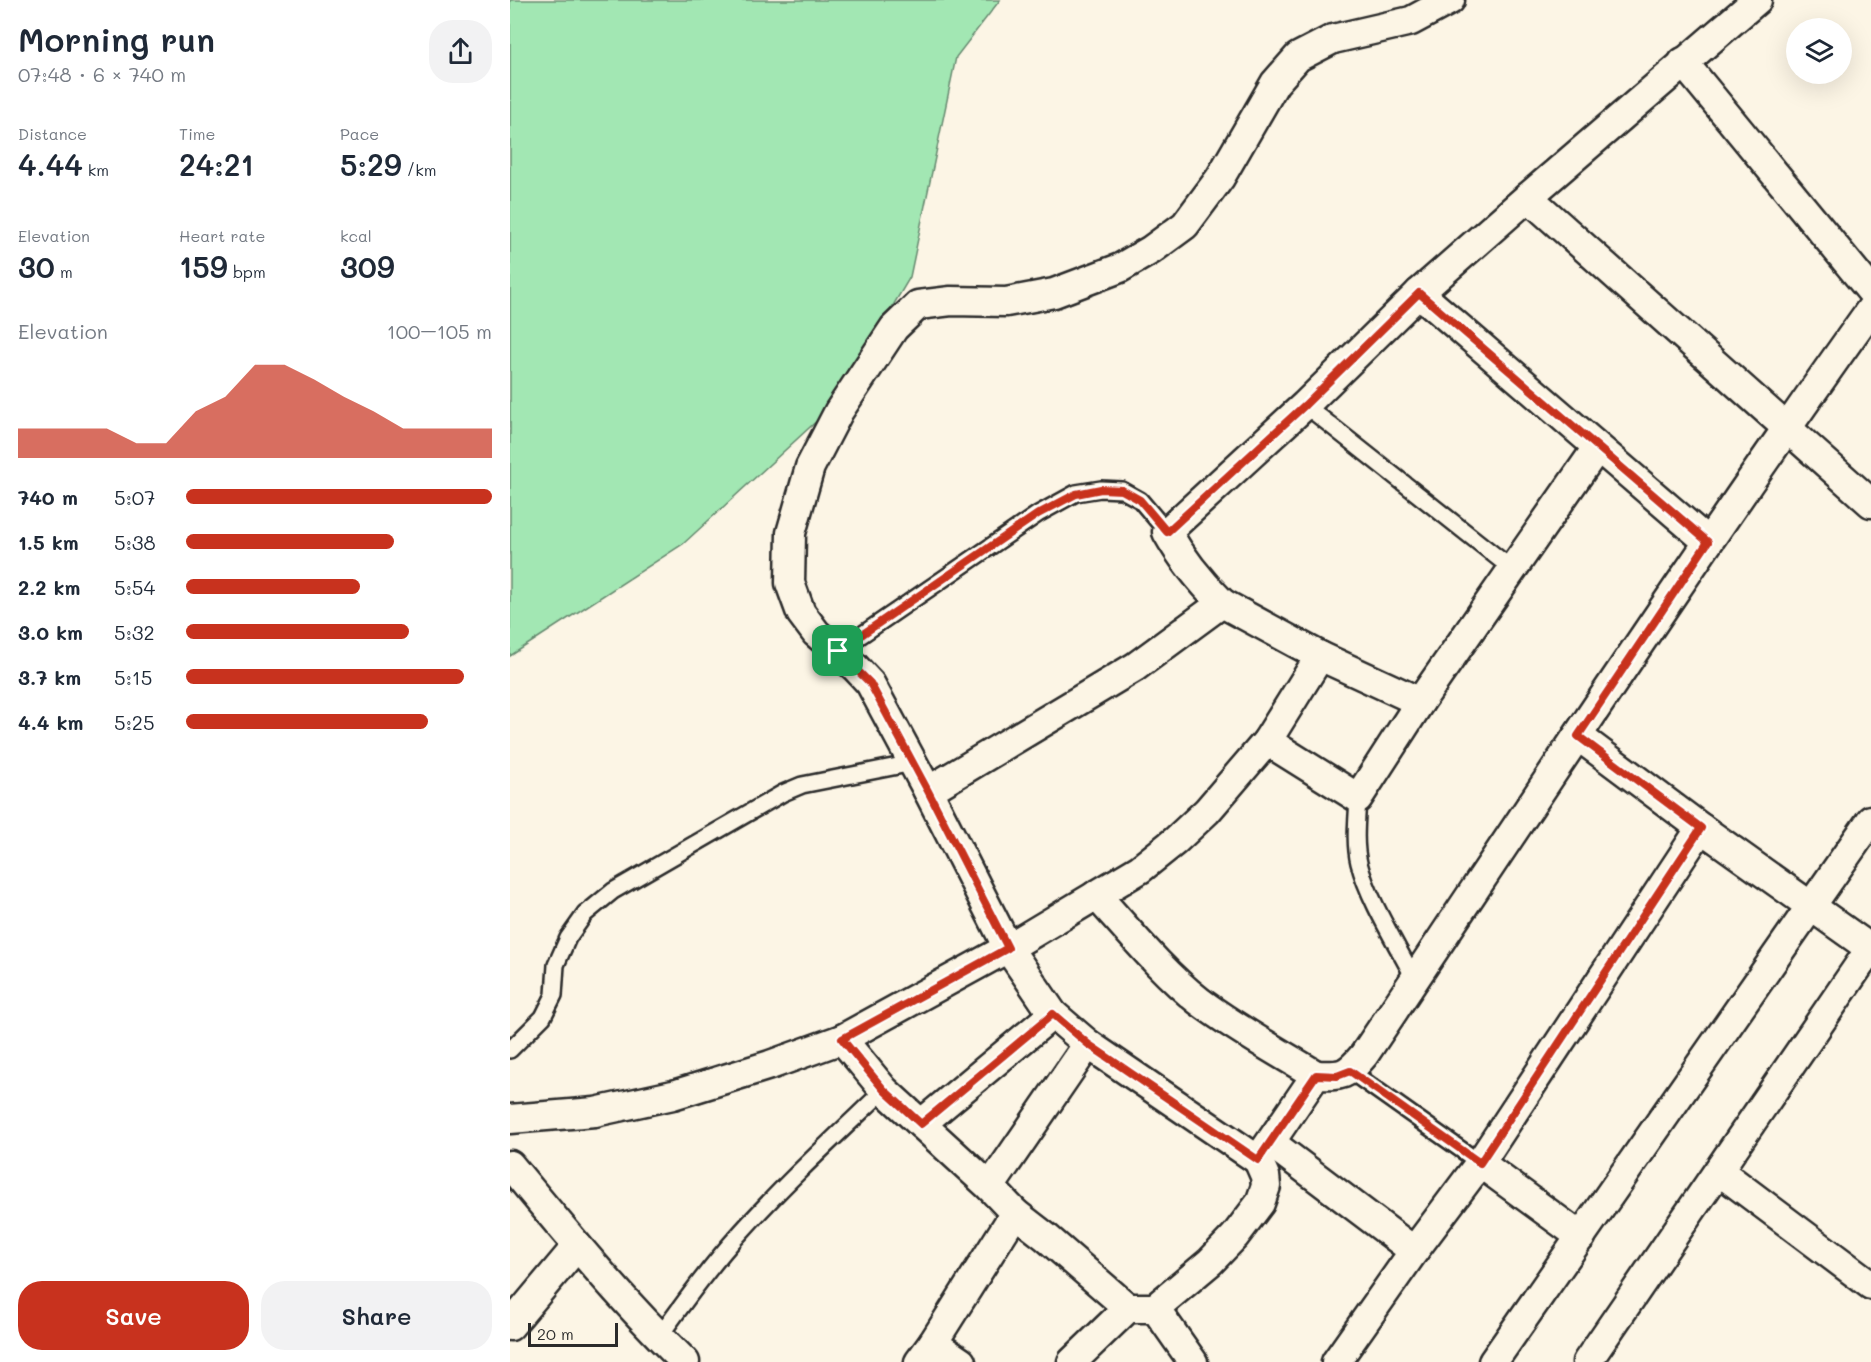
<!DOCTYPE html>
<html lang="en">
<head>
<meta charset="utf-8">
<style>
  body { margin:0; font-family:Mali,sans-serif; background:#f2f2f3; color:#1f2937; height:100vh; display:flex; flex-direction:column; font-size:22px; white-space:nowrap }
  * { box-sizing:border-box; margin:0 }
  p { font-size:20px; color:#747a83 }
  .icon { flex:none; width:33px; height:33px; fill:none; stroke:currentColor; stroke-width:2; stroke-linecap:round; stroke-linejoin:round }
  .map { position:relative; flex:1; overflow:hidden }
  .panel { display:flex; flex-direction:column; background:#fff; width:510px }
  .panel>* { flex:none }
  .tools { position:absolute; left:1276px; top:18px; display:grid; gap:12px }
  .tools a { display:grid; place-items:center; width:66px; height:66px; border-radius:50%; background:#fff; box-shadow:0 6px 24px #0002; font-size:30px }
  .scale { position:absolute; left:18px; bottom:15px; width:90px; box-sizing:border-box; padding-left:6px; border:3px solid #2b2b2b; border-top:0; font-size:16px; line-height:21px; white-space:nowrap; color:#2b2b2b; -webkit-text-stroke:4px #fcf5e5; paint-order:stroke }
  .pin { position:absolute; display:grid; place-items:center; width:51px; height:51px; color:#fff; margin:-26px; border-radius:12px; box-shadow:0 3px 9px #0006 }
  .round { display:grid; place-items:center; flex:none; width:63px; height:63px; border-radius:24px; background:#f2f2f3 }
  .summary { display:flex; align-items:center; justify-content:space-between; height:102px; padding:0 18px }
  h1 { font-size:33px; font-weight:600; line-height:45px }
  .stats { display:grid; grid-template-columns:repeat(3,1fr); gap:9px; height:102px; padding:6px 18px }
  .stats div { display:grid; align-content:center }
  .stats b { font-size:30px; font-weight:600 }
  .stats small { font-size:16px; font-weight:400 }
  .stats p { font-size:16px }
  .chart { height:168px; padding:12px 18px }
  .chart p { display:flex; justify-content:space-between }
  .chart svg { width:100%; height:108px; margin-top:6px; fill:#c8321e; opacity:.7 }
  .button { display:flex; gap:12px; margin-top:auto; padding:12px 18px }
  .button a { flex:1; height:69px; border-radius:24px; background:#c8321e; color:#fff; font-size:24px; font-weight:600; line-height:69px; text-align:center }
  .button a+a { background:#f2f2f3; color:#1f2937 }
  ul { padding:0 18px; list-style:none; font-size:20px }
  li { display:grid; grid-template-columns:96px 72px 1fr; align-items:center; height:45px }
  li i { height:15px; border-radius:8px; background:#c8321e }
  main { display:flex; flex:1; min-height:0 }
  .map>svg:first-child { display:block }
  .green { fill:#a2e7b3; stroke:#66896f; stroke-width:1.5 }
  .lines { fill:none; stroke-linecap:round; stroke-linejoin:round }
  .service-casing { stroke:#2b2b2b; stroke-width:20 }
  .minor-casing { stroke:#2b2b2b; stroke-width:33 }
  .service { stroke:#fcf5e5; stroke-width:15 }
  .minor { stroke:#fcf5e5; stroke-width:28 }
  .route-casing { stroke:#fff; stroke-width:12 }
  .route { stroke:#c8321e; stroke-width:8 }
</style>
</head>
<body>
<main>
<section class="panel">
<div class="summary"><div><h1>Morning run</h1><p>07:48 · 6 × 740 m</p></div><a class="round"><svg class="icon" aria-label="share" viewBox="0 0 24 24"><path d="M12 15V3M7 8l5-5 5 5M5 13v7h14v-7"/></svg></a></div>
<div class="stats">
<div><p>Distance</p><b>4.44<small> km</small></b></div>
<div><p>Time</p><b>24:21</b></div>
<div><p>Pace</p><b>5:29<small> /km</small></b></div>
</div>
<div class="stats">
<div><p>Elevation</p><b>30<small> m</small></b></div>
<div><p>Heart rate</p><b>159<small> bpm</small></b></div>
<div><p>kcal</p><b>309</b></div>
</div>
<div class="chart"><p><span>Elevation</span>100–105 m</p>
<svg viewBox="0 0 160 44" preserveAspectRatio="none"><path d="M0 44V32L10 32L20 32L30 32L40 38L50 38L60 25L70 19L80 6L90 6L100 12L110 19L120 25L130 32L140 32L150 32L160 32V44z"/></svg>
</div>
<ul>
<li><b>740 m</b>5:07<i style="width:100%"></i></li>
<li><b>1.5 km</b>5:38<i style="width:68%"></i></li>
<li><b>2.2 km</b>5:54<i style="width:57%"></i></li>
<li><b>3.0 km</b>5:32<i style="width:73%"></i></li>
<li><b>3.7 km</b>5:15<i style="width:91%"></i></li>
<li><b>4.4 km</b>5:25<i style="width:79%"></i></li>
</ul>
<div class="button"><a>Save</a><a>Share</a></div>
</section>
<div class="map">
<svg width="1361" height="1362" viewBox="0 0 1361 1362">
  <rect width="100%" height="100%" fill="#fcf5e5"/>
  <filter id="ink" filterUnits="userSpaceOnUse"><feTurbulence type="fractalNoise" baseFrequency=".0167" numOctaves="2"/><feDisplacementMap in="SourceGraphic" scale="12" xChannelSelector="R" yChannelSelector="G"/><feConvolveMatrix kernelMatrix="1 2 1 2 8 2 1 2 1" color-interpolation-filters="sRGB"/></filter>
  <g filter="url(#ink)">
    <polygon class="green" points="0,0 490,0 446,57 400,277 324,405 173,544 0,656"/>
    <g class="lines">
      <defs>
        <g id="service">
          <polyline points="795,405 1002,569"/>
          <polyline points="328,651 528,514 566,493 591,489 612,490 630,500 657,532"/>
          <path d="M848 798C847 819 844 842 849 863 858 899 887 945 905 980"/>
          <polyline points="0,1050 33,1017 44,995 46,965 58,938 75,914 103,891 273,793 292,785 403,763"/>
          <polyline points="840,1071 970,1163"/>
          <path d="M149 1337C175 1301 201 1265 231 1232 276 1182 325 1137 374 1090"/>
        </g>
        <g id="minor">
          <polyline points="1173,62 1361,291"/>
          <polyline points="1018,197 1361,503"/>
          <polyline points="909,293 1198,542"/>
          <path d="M712 603C690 581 672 559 657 532L795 405 909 293 1018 197 1247 0"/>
          <polyline points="1068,736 1191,828 1361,949"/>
          <polyline points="757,741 848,798 910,702 1087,448"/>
          <polyline points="418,791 625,667 712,603 810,656 910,702"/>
          <path d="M586 895C619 931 651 971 689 1001 726 1029 767 1051 806 1075"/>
          <polyline points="332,1039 374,1090 480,1187"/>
          <polyline points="0,1119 85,1112 163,1095 260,1065 332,1039 498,948 630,869 665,841 697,811 757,741 810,656"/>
          <polyline points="411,1124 543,1014"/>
          <polyline points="761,1143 904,1251"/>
          <polyline points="748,1160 578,1044 543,1014 498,948 418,791 360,683 345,667 306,633 291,613 280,583 281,533 300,467 329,411 384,328 408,305 441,301 496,302 544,293 610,268 641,250 675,225 710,178 765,83 788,57 823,39 901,21 940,0"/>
          <polyline points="970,1163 1071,1237"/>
          <path d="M0 1165C56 1233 112 1301 175 1362"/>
          <polyline points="1209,1171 1361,1285"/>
          <polyline points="505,1213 536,1237 618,1308"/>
          <polyline points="645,1308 683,1362"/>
          <polyline points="0,1326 67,1246"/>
          <polyline points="423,1343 451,1362"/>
          <polyline points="409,1362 423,1343 505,1213 480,1187 578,1044"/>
          <path d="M562 1362 618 1308H645L700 1262 725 1236 750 1203 756 1186 755 1176 748 1160 806 1075C833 1076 836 1076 854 1055 1021 806 1186 554 1361 309"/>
          <polyline points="826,1362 904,1251 970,1163 1191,828"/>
          <polyline points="983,1362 1361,820"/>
          <polyline points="1077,1362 1361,948"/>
        </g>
      </defs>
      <use href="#service" class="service-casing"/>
      <use href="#minor" class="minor-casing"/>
      <use href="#service" class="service"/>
      <use href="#minor" class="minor"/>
    </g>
  </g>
  <g class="lines" filter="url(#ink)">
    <defs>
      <polygon id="route" points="909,293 1198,542 1068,736 1191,828 970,1163 840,1071 827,1076 806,1075 748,1160 578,1044 543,1014 411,1124 374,1090 332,1039 498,948 418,791 360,683 328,651 528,514 566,494 591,489 612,490 630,500 657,532 795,405"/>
    </defs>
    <use href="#route" class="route-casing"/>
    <use href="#route" class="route"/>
  </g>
</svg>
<div class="tools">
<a><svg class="icon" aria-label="layers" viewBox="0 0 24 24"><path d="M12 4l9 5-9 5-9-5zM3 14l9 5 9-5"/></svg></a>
</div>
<div class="scale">20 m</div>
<div class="pin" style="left:328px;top:651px;background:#1e9e55"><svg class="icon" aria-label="arrive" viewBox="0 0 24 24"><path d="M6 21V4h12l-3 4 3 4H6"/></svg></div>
</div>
</main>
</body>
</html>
